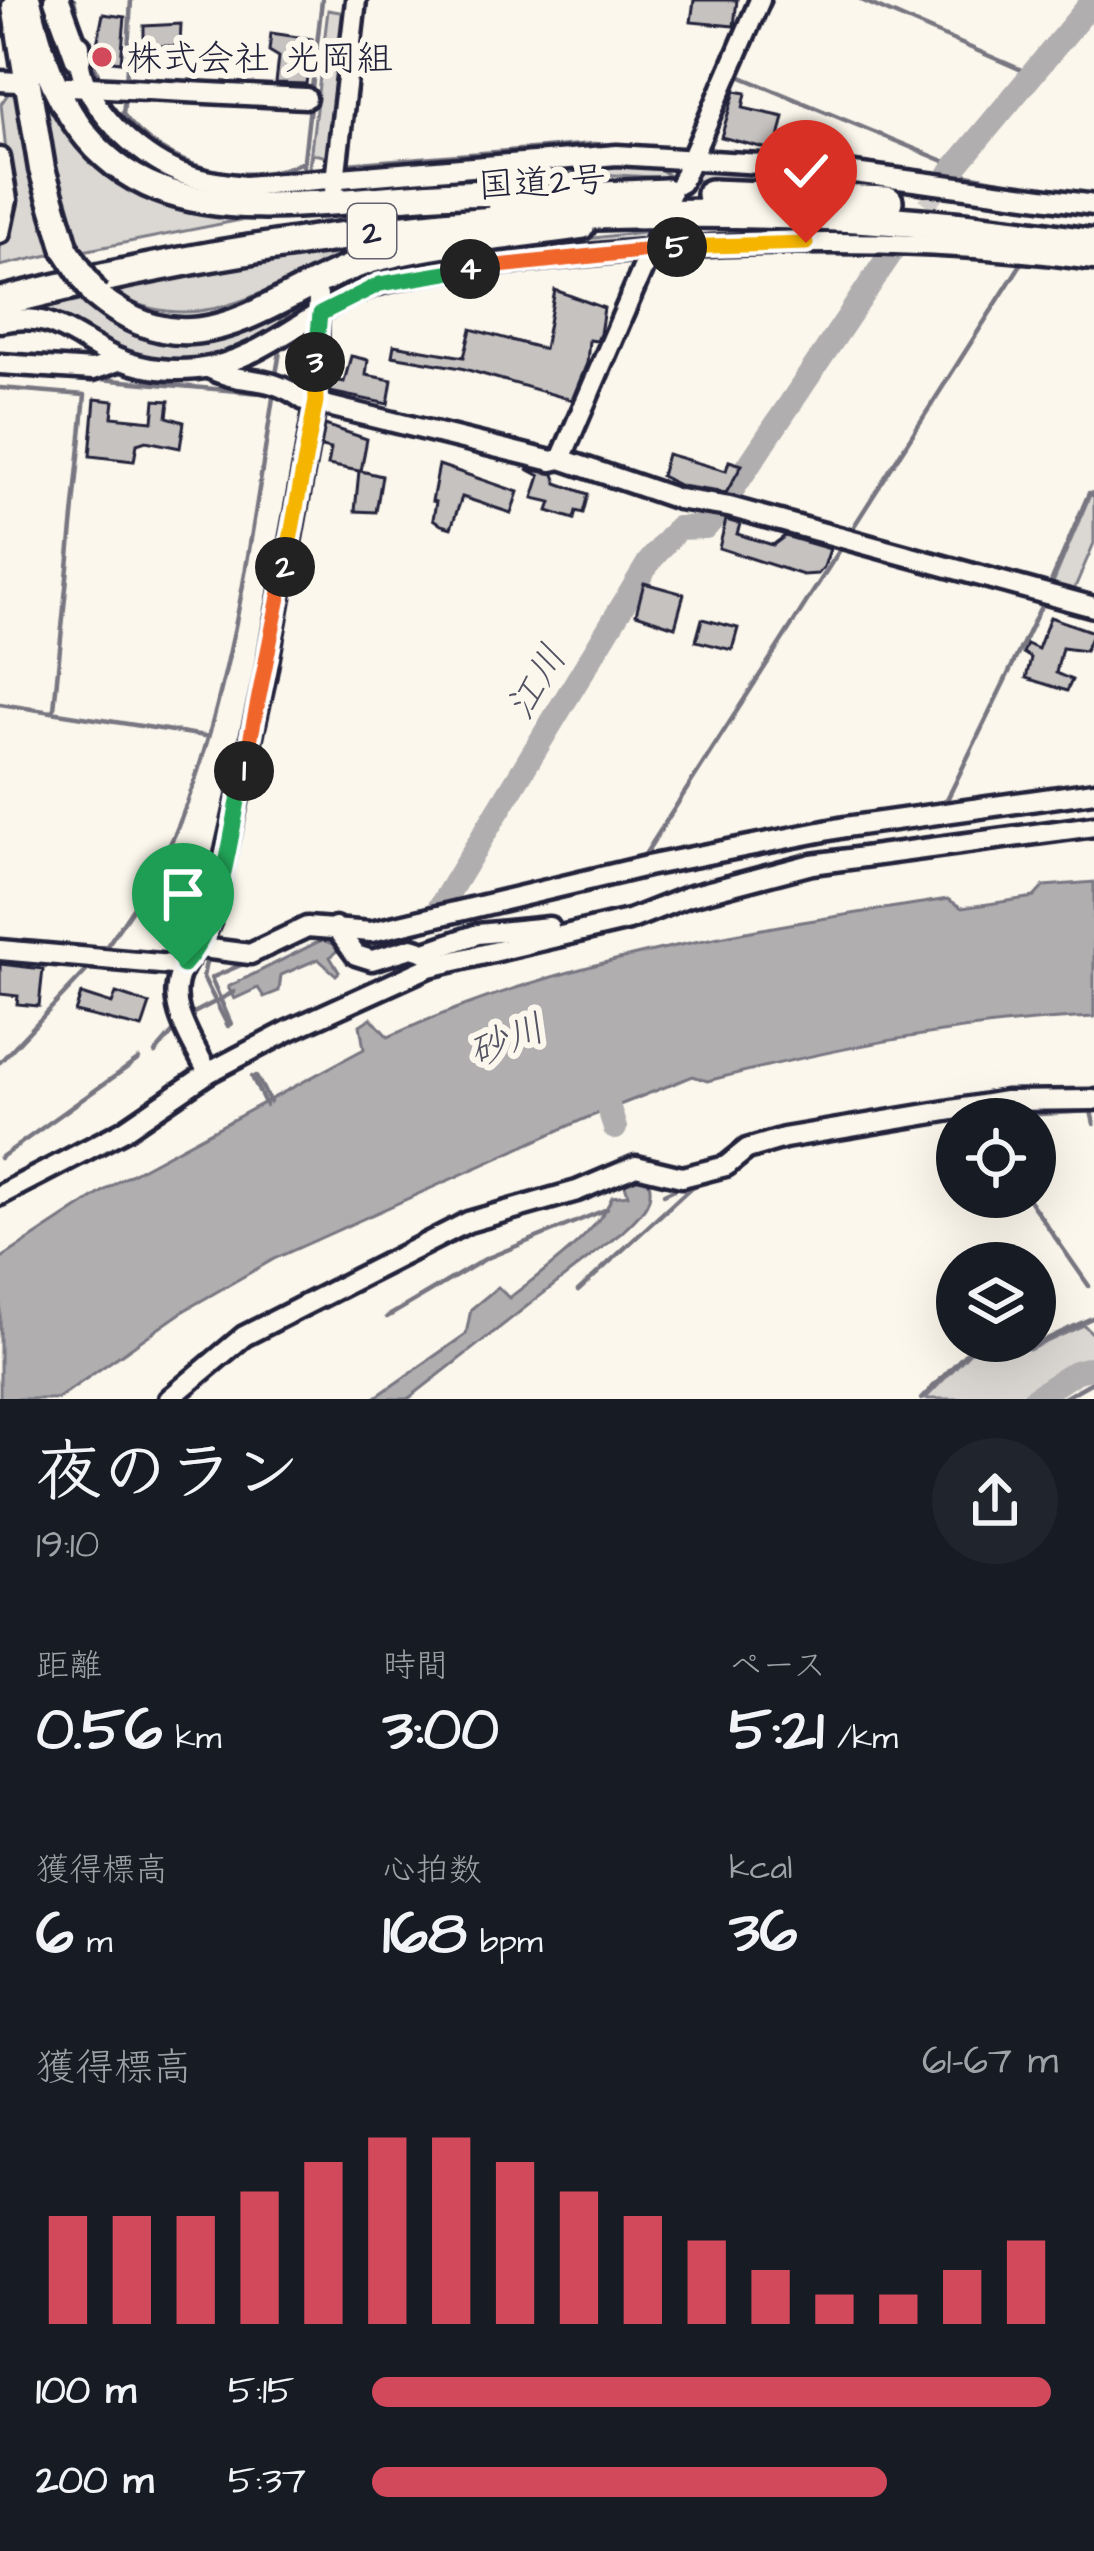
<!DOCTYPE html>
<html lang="ja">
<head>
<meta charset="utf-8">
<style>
  body { margin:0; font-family:"Architects Daughter","Klee One",sans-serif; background:#20242c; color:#f1f3f6; height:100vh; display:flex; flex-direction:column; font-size:45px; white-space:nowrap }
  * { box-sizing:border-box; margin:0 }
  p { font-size:39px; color:#9ea1a6 }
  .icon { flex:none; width:66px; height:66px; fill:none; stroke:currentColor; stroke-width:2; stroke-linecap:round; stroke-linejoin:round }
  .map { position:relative; height:1399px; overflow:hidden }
  .side { display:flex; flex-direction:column; background:#171b24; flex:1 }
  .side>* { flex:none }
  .tools { position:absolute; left:936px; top:1098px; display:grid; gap:24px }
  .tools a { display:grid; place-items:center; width:120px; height:120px; border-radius:50%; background:#171b24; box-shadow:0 12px 48px #0002; font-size:60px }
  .pin { position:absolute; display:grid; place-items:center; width:102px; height:102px; color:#fff; margin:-123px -51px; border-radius:50% 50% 50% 0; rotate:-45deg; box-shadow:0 0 12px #0007 }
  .pin .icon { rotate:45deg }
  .km { position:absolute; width:60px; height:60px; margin:-30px; border-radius:50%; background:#222; color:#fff; font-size:33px; line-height:60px; text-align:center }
  .round { display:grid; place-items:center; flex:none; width:126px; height:126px; border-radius:63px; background:#20242c }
  .summary { display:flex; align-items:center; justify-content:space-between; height:204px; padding:0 36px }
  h1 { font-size:66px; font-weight:700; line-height:90px }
  .figures { display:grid; grid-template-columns:repeat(3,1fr); gap:18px; height:204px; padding:12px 36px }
  .figures div { display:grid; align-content:center }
  .figures b { font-size:60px; font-weight:700 }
  .figures small { font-size:33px; font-weight:400 }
  .figures p { font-size:33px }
  .chart { height:336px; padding:24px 36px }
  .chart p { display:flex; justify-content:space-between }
  .chart svg { width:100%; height:216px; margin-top:12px; stroke:#d1495b; stroke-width:6 }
  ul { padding:0 36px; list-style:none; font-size:39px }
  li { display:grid; grid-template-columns:192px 144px 1fr; align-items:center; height:90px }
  li i { height:30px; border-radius:15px; background:#d1495b }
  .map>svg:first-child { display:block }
  .green { fill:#dbd8d3; stroke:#7e7d87; stroke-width:3 }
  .water { fill:#b1aeb0; stroke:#787681; stroke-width:3 }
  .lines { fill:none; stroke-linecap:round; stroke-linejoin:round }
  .stream { stroke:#787681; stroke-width:4.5 }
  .river { stroke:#b1aeb0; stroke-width:24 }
  .building { fill:#c6c2c0; stroke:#22223b; stroke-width:3 }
  .minor-tunnel { stroke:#d0ccc9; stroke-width:18; stroke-dasharray:18 9; stroke-linecap:butt }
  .minor-casing { stroke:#22223b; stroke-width:27 }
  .major-casing { stroke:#22223b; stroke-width:33 }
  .highway-casing { stroke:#22223b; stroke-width:36 }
  .minor { stroke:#fbf7ec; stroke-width:18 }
  .major { stroke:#fbf7ec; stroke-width:24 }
  .highway { stroke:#fbf7ec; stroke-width:27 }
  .major-bridge-casing { stroke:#22223b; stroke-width:33; stroke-linecap:butt }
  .major-bridge { stroke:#fbf7ec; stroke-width:24 }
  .split-1-casing { stroke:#fff; stroke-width:24 }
  .split-2-casing { stroke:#fff; stroke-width:24 }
  .split-3-casing { stroke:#fff; stroke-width:24 }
  .split-4-casing { stroke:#fff; stroke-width:24 }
  .split-5-casing { stroke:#fff; stroke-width:24 }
  .split-6-casing { stroke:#fff; stroke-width:24 }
  .split-1 { stroke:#22a559; stroke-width:15 }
  .split-2 { stroke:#f0652b; stroke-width:15 }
  .split-3 { stroke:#f5b400; stroke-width:15 }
  .split-4 { stroke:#22a559; stroke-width:15 }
  .split-5 { stroke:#f0652b; stroke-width:15 }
  .split-6 { stroke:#f5b400; stroke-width:15 }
  .poi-dot { fill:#d1495b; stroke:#fbf7ec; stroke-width:4.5 }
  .labels { text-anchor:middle; stroke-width:12; stroke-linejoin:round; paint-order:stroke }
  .shield { fill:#fbf7ec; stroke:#636270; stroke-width:3 }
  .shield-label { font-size:33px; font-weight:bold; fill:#22223b }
  .poi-label { font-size:36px; fill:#22223b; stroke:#fbf7ec; text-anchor:start }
  .street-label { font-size:36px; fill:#22223b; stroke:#fbf7ec }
  .water-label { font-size:39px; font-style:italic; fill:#545364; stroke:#fbf7ec }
</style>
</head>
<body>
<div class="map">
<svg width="1094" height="1399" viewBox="0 0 1094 1399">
  <rect width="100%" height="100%" fill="#fbf7ec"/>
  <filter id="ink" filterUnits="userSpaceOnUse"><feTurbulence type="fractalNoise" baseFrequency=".00833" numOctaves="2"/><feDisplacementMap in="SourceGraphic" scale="24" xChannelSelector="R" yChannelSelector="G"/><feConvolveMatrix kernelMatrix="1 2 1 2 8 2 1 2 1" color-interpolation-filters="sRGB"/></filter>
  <g filter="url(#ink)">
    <g class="green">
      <polygon points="328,10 346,13 329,170 326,170 328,157 313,154 309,167"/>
      <polygon points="10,91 23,91 58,253 0,266 0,248 13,219 1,104"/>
      <polygon points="40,91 51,92 114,171 282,212 83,251 65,211"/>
      <polygon points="588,161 654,164 672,178 578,173 338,192 340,186"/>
      <polygon points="698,167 808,174 932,191 689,180"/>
      <polygon points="650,231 643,242 334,298 323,290 397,263"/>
      <path d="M378 241C290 269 213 345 119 296V289L135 284Z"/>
      <path d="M82 293 148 336 307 295 308 312 289 324V317H281L280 329C214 362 155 383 88 335 63 318 53 310 21 310Z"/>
      <polygon points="1090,495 1094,496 1094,543 1073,592 1050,590"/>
      <polygon points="1084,1325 1094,1335 1094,1363 1071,1368 1027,1399 925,1399 981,1341 1020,1341 1029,1350"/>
    </g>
    <g class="water">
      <path d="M1094 882V1017C961 1023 835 1048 707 1081L693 1076 584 1119 274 1259 185 1310 57 1399H0V1259L119 1181 364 1049 360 1025 371 1018 388 1037C563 957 758 928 948 899L962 908 1034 897 1044 886Z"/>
      <polygon points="322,940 341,947 330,957 339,972 336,975 318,959 281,975 279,991 264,997 258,988 234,999 228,987"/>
      <path d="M644 1172C661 1198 640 1215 621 1233L408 1399H373L466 1334 471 1309 498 1287 509 1298C542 1272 595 1237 612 1197L628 1195 623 1178Z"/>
    </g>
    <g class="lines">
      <g class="stream">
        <polyline points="74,0 83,38"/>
        <polyline points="861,0 1024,71"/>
        <polyline points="87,49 99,77"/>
        <polyline points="734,74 956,166"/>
        <polyline points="1029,74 1032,75"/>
        <polyline points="126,83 131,0"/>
        <path d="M125 95 123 114C164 168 244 189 303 162"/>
        <polyline points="347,164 594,144 689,150"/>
        <polyline points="303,168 322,0"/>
        <polyline points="952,172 1047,190"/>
        <polyline points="0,333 17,328"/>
        <polyline points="88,378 273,394"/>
        <polyline points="275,380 281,346"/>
        <polyline points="0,388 85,395 54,709"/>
        <polyline points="849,534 1023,261"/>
        <polyline points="1048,589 1089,493 1094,494"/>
        <polyline points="0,704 205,736"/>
        <polyline points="945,804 1044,600"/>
        <polyline points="910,809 958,802"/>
        <polyline points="644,856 822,822"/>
        <polyline points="608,866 644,856 843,545"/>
        <path d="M102 953C131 911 163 867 181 819 233 684 252 534 274 391"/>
        <polyline points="207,957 203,977 228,1026"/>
        <polyline points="186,1017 234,992"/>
        <polyline points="231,1024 211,978 250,961"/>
        <polyline points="155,1053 179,1025"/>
        <polyline points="0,1062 91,966"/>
        <polyline points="256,1076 270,1102"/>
        <polyline points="252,1077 266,1105"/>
        <polyline points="943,1120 1091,1111 1094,1124"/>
        <polyline points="0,1158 139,1059"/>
        <polyline points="664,1194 681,1186"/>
        <polyline points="1027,1197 1089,1286"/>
        <polyline points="578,1291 691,1187 732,1175 756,1156 819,1141"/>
        <polyline points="387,1317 485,1259 607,1209"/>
        <polyline points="1024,1341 1030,1347 1094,1317"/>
        <polyline points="921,1399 978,1341"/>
        <polyline points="1062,1399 1094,1381"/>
      </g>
      <g class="river">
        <polyline points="950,173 1094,0"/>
        <polyline points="729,495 891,253"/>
        <polyline points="435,915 649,562 678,528 706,527 718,513"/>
        <polyline points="600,1079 615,1128"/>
        <polyline points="1034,1399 1075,1372 1094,1367"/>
      </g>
    </g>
    <g class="building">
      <polygon points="694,0 737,0 734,26 691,22"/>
      <polygon points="103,14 125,17 121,62 94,59"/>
      <polygon points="181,24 180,46 144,46 144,26"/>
      <polygon points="271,33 312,39 306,84 276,83 279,57 269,51"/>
      <polygon points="735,91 746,93 743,108 784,117 776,151 721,137"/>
      <polygon points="555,290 604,308 600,334 597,341 589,340 587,363 572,400 461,368 392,356 394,345 464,357 471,329 544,349"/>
      <polygon points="351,356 368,360 366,375 392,380 388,404 330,392 330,379 344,382"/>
      <polygon points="95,399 114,401 112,417 153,421 155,400 169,401 167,417 184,422 180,448 146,441 137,444 134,461 90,456"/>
      <polygon points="325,425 367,439 361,471 382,476 376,512 355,511 359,471 328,465 331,449 321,447"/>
      <polygon points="667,454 726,471 729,461 742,465 726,493 681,486 661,476"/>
      <polygon points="439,465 518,492 511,513 462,497 451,528 441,525 433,519 436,502 432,501"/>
      <polygon points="527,469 554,474 557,483 588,494 583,513 576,511 574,519 548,511 551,502 533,498 540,476"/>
      <polygon points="726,520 740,524 737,534 773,545 785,536 830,549 824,567 818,574 803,575 719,548"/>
      <polygon points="644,583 684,594 675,627 636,614"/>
      <polygon points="1050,617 1093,632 1085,651 1062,648 1056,673 1072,680 1067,691 1026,678 1031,658 1023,653 1027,644 1038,649"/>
      <polygon points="702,619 738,628 732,650 696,641"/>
      <polygon points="0,964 43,969 39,1006 17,1004 18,996 0,994"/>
      <polygon points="116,993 150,1004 142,1028 75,1012 81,994 112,1004"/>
    </g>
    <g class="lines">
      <g class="minor-tunnel">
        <polyline points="911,227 935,193"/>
        <polyline points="319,291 333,193"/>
      </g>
      <defs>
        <g id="minor">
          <path d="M80 45C72 95 131 150 171 169 194 180 220 183 245 186L617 155 809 167 1094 205"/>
          <polyline points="0,81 17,82"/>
          <polyline points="69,86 306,98"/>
          <polyline points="0,158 7,200 0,233"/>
          <polyline points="681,183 760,0"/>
          <polyline points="334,189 356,0"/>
          <path d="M0 322C49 311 67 333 108 354 135 368 167 372 197 369 267 362 319 299 386 282 441 268 501 264 558 258 736 239 916 236 1094 260"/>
          <polyline points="0,364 93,370 121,360"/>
          <path d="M208 368C246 387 264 371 304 400L552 461 561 459 678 499 729 507 1094 607"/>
          <polyline points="561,459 658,233"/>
          <polyline points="335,927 356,955 372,960 412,948 425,952 478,934 549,927"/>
          <polyline points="202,948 250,954 307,927 371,932 647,866 845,827 1094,792"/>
          <polyline points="0,950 183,966"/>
          <path d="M208 1073C194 1043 165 1006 181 972 189 954 203 943 210 922L265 678 316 401 318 296"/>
          <polyline points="0,1195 123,1131 208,1073 290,1030 429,967 629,920 687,897 812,864 1094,826"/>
          <polyline points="169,1399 244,1336 468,1222 577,1191 636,1166 682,1177 726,1166 747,1149 784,1138 1006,1101 1094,1100"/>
        </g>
        <g id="major">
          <path d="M28 0C90 296 314 181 525 194"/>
          <polyline points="57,0 78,58"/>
          <polyline points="15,6 42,169 66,250"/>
          <path d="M95 294C203 385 276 284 382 257 446 241 516 236 582 226"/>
        </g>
        <g id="highway">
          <polyline points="711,194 888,201"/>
          <polyline points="501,201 666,193"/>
          <path d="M0 302C358 211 728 187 1094 244"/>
        </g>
      </defs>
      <use href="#minor" class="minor-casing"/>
      <use href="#major" class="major-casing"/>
      <use href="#highway" class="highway-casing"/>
      <use href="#minor" class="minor"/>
      <use href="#major" class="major"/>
      <use href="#highway" class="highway"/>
      <defs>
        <polyline id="major-bridge" points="66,250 95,294"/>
      </defs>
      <use href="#major-bridge" class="major-bridge-casing"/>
      <use href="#major-bridge" class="major-bridge"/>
    </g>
  </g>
  <g class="lines" filter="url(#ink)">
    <defs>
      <path id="split-1" d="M183 966C223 925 231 828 244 771"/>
      <polyline id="split-2" points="244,771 285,567"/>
      <polyline id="split-3" points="285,567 316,401 315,362"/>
      <polyline id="split-4" points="315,362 320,314 380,284 470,269"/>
      <polyline id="split-5" points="470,269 677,247"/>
      <polyline id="split-6" points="677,247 806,243"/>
    </defs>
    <use href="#split-1" class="split-1-casing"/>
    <use href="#split-2" class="split-2-casing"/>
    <use href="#split-3" class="split-3-casing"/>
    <use href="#split-4" class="split-4-casing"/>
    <use href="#split-5" class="split-5-casing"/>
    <use href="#split-6" class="split-6-casing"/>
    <use href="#split-1" class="split-1"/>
    <use href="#split-2" class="split-2"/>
    <use href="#split-3" class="split-3"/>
    <use href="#split-4" class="split-4"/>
    <use href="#split-5" class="split-5"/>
    <use href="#split-6" class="split-6"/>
  </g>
  <circle class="poi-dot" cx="102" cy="57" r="12"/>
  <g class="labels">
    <rect class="shield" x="348" y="204" width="48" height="54" rx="9"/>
    <g class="shield-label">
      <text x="372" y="243">2</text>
    </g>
    <g class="poi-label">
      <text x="126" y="70">株式会社 光岡組</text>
    </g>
    <g class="street-label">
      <text transform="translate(542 181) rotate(-3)" y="13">国道2号</text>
    </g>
    <g class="water-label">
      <text transform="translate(535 681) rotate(-59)" y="14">江川</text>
      <text transform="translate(506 1039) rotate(-22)" y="14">砂川</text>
    </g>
  </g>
</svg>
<div class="tools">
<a><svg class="icon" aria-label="locate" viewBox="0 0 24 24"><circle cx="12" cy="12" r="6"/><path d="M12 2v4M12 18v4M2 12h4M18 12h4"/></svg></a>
<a><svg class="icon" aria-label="layers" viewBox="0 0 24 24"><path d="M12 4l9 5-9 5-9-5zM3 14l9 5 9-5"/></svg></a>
</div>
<div class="pin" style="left:183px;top:966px;background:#1e9e55"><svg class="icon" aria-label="arrive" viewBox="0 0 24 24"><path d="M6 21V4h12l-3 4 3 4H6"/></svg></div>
<div class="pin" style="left:806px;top:243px;background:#d93025"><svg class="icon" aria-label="check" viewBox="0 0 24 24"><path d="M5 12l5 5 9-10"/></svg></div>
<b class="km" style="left:244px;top:771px">1</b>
<b class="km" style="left:285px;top:567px">2</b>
<b class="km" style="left:315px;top:362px">3</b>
<b class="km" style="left:470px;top:269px">4</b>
<b class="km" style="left:677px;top:247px">5</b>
</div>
<section class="side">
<div class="summary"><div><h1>夜のラン</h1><p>19:10</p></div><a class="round"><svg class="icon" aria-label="share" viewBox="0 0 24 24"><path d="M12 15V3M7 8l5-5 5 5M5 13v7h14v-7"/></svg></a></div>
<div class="figures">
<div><p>距離</p><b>0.56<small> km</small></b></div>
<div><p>時間</p><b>3:00</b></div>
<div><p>ペース</p><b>5:21<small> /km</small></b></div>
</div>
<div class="figures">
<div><p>獲得標高</p><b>6<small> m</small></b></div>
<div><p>心拍数</p><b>168<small> bpm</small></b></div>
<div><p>kcal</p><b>36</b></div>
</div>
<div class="chart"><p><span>獲得標高</span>61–67 m</p>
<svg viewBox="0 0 160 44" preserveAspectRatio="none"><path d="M5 44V22M15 44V22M25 44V22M35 44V17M45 44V11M55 44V6M65 44V6M75 44V11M85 44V17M95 44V22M105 44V27M115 44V33M125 44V38M135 44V38M145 44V33M155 44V27"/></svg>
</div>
<ul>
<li><b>100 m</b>5:15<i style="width:99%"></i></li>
<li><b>200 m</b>5:37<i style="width:75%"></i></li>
</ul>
</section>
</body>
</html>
